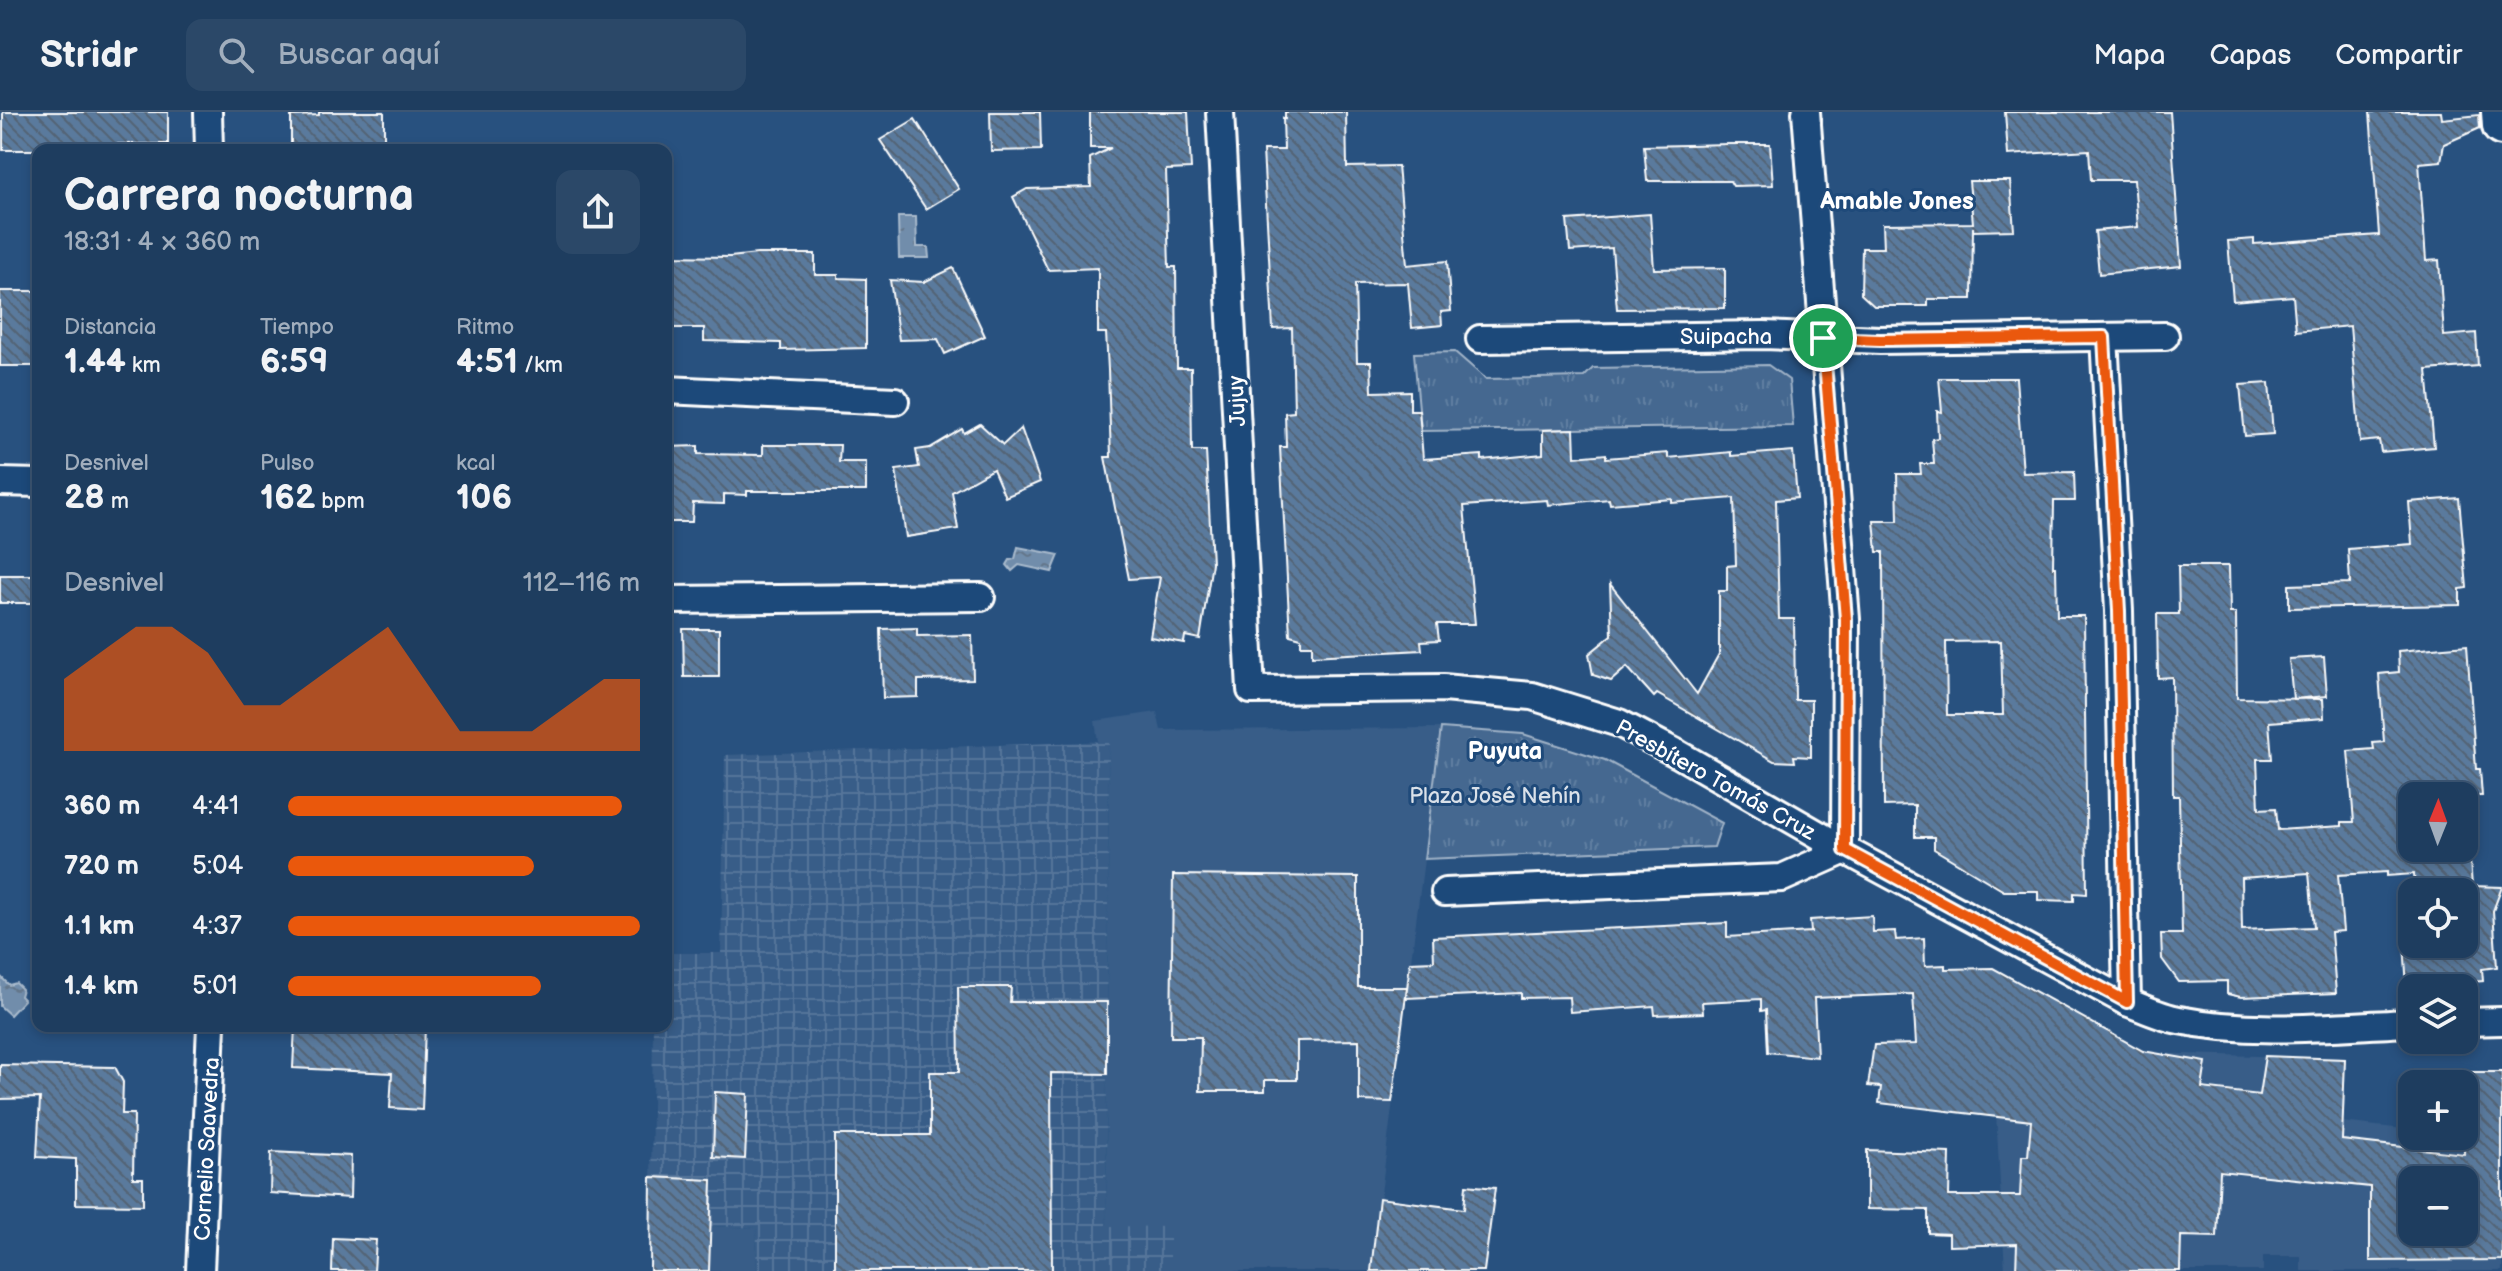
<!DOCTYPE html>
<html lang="es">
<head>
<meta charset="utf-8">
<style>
  body { margin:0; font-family:"Balsamiq Sans",sans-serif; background:#2b4868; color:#f1f3f6; height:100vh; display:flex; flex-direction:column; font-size:30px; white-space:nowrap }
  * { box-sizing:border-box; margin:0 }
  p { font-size:26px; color:#a1aebd }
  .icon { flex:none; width:44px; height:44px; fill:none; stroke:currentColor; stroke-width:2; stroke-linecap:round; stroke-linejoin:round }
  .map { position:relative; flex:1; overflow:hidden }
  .details { position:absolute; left:32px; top:32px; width:640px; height:888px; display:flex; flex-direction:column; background:#1e3d5f; border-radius:16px; box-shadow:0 4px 12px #0003,0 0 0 2px #3c5674 }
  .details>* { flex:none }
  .needle { width:52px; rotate:1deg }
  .tools { position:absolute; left:2398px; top:670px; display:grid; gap:16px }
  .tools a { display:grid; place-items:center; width:80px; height:80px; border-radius:16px; background:#1e3d5f; box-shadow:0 4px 12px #0003,0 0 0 2px #3c5674; font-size:40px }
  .pin { position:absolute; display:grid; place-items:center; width:68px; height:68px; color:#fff; margin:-34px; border:4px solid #fff; border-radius:50%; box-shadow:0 2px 8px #0007 }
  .round { display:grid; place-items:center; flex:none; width:84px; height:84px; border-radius:16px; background:#2b4868 }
  .headline { display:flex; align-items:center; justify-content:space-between; height:136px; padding:0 32px }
  h1 { font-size:44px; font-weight:700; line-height:60px }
  .metrics { display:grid; grid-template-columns:repeat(3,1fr); gap:12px; height:136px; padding:8px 32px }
  .metrics div { display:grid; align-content:center }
  .metrics b { font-size:34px; font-weight:700 }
  .metrics small { font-size:22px; font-weight:400 }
  .metrics p { font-size:22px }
  .chart { height:224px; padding:16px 32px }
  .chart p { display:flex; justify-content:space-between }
  .chart svg { width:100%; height:144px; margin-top:8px; fill:#ea580c; opacity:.7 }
  ul { padding:0 32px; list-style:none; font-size:26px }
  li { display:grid; grid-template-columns:128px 96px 1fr; align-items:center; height:60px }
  li i { height:20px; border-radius:10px; background:#ea580c }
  header { display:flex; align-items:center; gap:48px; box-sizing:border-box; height:112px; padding:0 40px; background:#1e3d5f; border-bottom:2px solid #3c5674 }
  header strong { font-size:38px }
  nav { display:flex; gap:44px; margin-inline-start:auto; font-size:28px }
  .search { width:560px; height:72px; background:#2b4868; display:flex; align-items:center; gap:20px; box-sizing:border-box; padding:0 28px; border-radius:16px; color:#a1aebd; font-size:30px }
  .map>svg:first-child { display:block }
  .built { fill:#375d88; fill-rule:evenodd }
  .industrial { fill:url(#industrial-grid) }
  .park { fill:url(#park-tufts); stroke:#a2b4c8; stroke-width:2 }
  .water { fill:url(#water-ripples); stroke:#aabbcd; stroke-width:2 }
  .building { fill:url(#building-back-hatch); stroke:#fff; stroke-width:2; fill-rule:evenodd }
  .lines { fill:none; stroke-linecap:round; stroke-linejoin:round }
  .minor-casing { stroke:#fff; stroke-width:32 }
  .secondary-casing { stroke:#fff; stroke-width:44 }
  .minor { stroke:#1f4a7a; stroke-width:26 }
  .secondary { stroke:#1f4a7a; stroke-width:38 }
  .route-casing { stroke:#fff; stroke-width:16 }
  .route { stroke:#ea580c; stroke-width:10 }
  .labels { text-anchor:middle; stroke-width:6; stroke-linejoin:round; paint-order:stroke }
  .street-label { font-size:22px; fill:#fff; stroke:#1f4a7a }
  .park-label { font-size:22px; fill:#dae1e9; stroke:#1f4a7a }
  .neighbourhood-label { font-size:24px; font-weight:bold; fill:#fff; stroke:#1f4a7a }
</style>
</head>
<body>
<header>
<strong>Stridr</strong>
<div class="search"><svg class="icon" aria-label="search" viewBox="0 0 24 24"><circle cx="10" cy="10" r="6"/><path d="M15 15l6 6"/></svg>Buscar aquí</div>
<nav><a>Mapa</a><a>Capas</a><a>Compartir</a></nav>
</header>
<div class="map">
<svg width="2502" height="1159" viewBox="0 0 2502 1159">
  <defs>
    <pattern id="industrial-grid" width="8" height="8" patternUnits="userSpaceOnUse" patternTransform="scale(2)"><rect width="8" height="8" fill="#375d88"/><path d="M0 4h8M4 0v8" fill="none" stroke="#55759a"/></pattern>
    <pattern id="park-tufts" width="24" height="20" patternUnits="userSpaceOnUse" patternTransform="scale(2)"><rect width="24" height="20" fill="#446890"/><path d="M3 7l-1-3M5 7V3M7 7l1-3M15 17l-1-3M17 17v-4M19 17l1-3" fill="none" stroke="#607fa1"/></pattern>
    <pattern id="water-ripples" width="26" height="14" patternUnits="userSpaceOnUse" patternTransform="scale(2)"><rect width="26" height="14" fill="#718dab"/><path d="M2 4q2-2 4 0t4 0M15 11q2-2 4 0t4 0" fill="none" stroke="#64768a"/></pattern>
    <pattern id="building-back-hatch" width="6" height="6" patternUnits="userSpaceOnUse" patternTransform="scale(2)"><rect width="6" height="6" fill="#5a7a9d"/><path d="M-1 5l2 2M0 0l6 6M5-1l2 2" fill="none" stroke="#536374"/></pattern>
  </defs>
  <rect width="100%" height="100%" fill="#28517f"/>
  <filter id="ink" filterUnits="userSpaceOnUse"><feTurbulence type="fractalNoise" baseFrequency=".0125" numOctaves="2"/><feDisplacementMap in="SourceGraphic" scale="16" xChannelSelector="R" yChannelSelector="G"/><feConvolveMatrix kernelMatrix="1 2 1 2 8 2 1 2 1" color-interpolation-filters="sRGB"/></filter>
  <g filter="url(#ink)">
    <g class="built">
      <polygon points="1157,600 1161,618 1441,616 1371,1159 1170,1159 1170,1115 1106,1115 1109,630 1098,630 1095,609"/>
      <path d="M2145 941 2299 945 2308 1006 2412 1018V1024H2464L2502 1028V1159H2301V1144H2263V1159H2005L1994 967ZM2412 1068H2464V1120H2412Z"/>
      <polygon points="710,1114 757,1116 756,1159 709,1159"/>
    </g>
    <polygon class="industrial" points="1109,629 1106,1114 1170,1115 1170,1159 756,1159 757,1116 711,1114 709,1159 650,1159 653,914 666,914 666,841 721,841 725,643"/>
    <g class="park">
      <polygon points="1455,240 1486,267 1584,265 1593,256 1768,253 1789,268 1793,314 1421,319 1414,241"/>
      <polygon points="1441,616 1523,622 1605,648 1722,711 1714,735 1424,747"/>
    </g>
    <g class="water">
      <polygon points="898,105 916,105 917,135 928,135 929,146 899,146"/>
      <polygon points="1018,435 1059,443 1052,460 1019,453 1012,459 1007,453 1010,448 1015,447"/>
      <polygon points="0,864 9,873 16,871 22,877 20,884 24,888 10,903 0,894"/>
    </g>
    <g class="building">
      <polygon points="3,0 168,0 168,32 93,32 94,38 3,38"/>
      <polygon points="319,0 384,0 384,38 291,37 291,4 319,3"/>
      <polygon points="990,0 1040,0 1041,38 991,39"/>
      <polygon points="1090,0 1188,0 1191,57 1166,58 1169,155 1176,155 1177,256 1191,256 1192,339 1206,339 1212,451 1200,527 1185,524 1184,531 1150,525 1160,465 1129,467 1105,345 1111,345 1108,258 1106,221 1098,221 1098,156 1048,158 1013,85 1027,77 1091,75 1090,46 1111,36 1090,36"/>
      <polygon points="1285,0 1346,0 1347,55 1398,54 1407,153 1447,149 1451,199 1441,200 1442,213 1412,216 1408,171 1355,172 1357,250 1371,250 1372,280 1410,279 1410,298 1419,298 1423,347 1482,343 1482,348 1543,342 1543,318 1574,317 1575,345 1606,342 1606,346 1668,341 1668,346 1731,340 1731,344 1793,339 1797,386 1776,388 1779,507 1794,507 1795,588 1811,588 1811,645 1794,644 1795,650 1774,649 1657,582 1654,585 1627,555 1611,569 1593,563 1589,542 1612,523 1610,472 1697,582 1719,542 1719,479 1727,479 1727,454 1736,453 1734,386 1672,391 1672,387 1610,392 1609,387 1548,393 1547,388 1464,394 1475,512 1437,512 1439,528 1421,529 1422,538 1312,544 1312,533 1301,533 1301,526 1290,523 1280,335 1286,335 1285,301 1294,300 1292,216 1273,217 1263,38 1284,38 1283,6 1285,7"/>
      <polygon points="2005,0 2170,0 2181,154 2099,162 2095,119 2138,115 2134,68 2091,68 2089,38 2008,43"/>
      <polygon points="2370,0 2441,0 2442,7 2479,3 2480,16 2444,32 2441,49 2419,51 2426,149 2439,148 2444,224 2476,221 2478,254 2427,258 2434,335 2381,340 2379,328 2360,330 2350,214 2296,219 2293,184 2233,189 2228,129 2254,127 2254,132 2379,123"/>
      <polygon points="915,7 959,77 926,97 880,28"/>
      <polygon points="1730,32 1770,32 1773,73 1733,74 1730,69 1647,69 1644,34"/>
      <polygon points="1969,69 2010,69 2014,118 1973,119 1973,115 1972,187 1928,187 1928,194 1874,194 1861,182 1862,136 1884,136 1883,112 1973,111"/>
      <polygon points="1650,102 1654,157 1725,156 1725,196 1617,197 1612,136 1570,139 1567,108"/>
      <polygon points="757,142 815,142 815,163 838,163 838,166 866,167 866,236 781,238 781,231 704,229 704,216 666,216 666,144 730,145"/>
      <polygon points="953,156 985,224 945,242 938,227 899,228 890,168 924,170"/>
      <rect x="0" y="179" width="38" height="75"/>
      <path d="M1939 266H2016L2023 361 2074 360 2075 389H2054L2053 455H2056L2057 504H2084L2087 782 2074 781V789L2038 788V779H2004L1934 737V725H1915V693L1884 694 1883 440H1877L1874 409H1898L1897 362H1921L1920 352H1934L1932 327 1938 326 1937 299 1942 300ZM2001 529 2003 603H1947L1946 530Z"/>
      <polygon points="2269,271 2273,322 2245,324 2240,273"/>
      <polygon points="980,312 1003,333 1021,316 1040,370 1005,385 993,357 952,380 958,417 906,425 896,358 919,355 916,338 930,336 962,317 964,321"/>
      <polygon points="763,333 840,333 839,350 866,350 866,379 747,379 747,383 724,382 724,392 693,391 692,410 666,410 666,335 698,334 698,342 763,343"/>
      <polygon points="2459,386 2467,476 2460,477 2460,493 2289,496 2289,473 2350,471 2348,437 2412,432 2409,390"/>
      <path d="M2178 454H2229L2230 501H2236L2237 586 2323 587 2324 606 2269 610 2272 647H2257L2259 697 2276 696 2278 718 2342 714V710H2354L2348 639 2374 637 2373 631 2384 630 2379 562 2399 560 2398 539 2467 533 2476 657H2480L2482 684H2412V736H2469L2472 774 2502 775 2493 799 2497 855 2482 857 2483 869 2407 875 2404 832H2464V780H2415L2414 762 2387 764V760L2338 763 2343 819 2331 820 2336 881 2241 885 2227 882V869L2179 870 2162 847 2161 822H2182L2179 684H2173L2172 565 2158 566 2157 502H2179ZM2309 761 2314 815 2242 818 2241 766Z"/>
      <rect x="0" y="463" width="38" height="28"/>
      <polygon points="917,516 917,524 972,523 973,567 918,568 918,585 883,586 881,517"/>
      <polygon points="683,517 719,517 719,565 684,565"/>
      <polygon points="2324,545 2327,584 2293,587 2289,547"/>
      <polygon points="1173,763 1358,765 1358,875 1407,875 1392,990 1359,989 1359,928 1297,929 1297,968 1265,968 1265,979 1200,979 1201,925 1171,925"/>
      <path d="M1872 804 1873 820 1895 819 1896 828 1924 826 1925 854 1945 853V857L1993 856 2143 939 2206 950 2202 976 2259 983 2265 944 2345 947 2342 1028 2464 1042V960H2502V1148L2370 1149V1075L2220 1059 2217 1125 2181 1124 2180 1159H2016L2017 1132 1949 1134V1122L1928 1121V1098L1867 1097V1038L1950 1041 1949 1084H2020L2022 1044H2028L2031 1009 1879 991 1881 975 1868 974 1874 933 1916 932 1913 882 1814 886 1817 945 1768 940 1766 898 1761 899V887L1702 890 1703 901 1655 903 1654 894 1570 900 1569 885 1521 886V881L1406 886 1410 850 1434 849 1433 825 1727 811V825L1811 820 1810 808ZM2412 1068H2464V1120H2412Z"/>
      <polygon points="958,875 1011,875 1010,890 1107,890 1107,962 1051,961 1052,1159 835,1159 835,1023 930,1023 930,960 959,960"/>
      <polygon points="295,914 347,914 347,918 396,921 397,914 425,914 422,998 390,996 392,961 293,956"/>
      <polygon points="0,953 115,955 123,970 122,1002 134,1002 133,1066 143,1066 143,1093 76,1092 76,1047 37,1045 40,986 0,987"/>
      <polygon points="715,980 748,982 745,1047 713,1045"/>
      <polygon points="271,1040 351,1044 350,1086 270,1081"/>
      <polygon points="651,1065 712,1068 709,1159 650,1159"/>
      <polygon points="1466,1073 1495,1076 1484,1159 1371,1159 1379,1086 1464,1097"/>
      <polygon points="333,1126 376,1128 374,1159 332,1159"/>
    </g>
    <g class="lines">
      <defs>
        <g id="minor">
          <polyline points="208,0 209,38"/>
          <path d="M1220 0 1251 578 1443 576 1532 584 1619 611 1678 642 1845 738 2127 890C2143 896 2161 905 2179 908 2255 923 2335 914 2412 911"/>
          <polyline points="2104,225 2119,499 2127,890"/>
          <polyline points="1480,227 1764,223 1880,228 2165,224"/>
          <polyline points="666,278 895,289"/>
          <polyline points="0,370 38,371"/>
          <polyline points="666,488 981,485"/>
          <polyline points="1445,780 1782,766 1845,738 1846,507 1806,0"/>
          <polyline points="2464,910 2502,909"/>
          <polyline points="200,1159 211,914"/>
        </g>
        <polyline id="secondary" points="2501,0 2502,14"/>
      </defs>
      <use href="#minor" class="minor-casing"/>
      <use href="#secondary" class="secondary-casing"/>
      <use href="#minor" class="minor"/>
      <use href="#secondary" class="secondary"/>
    </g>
  </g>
  <g class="lines" filter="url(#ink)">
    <defs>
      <polygon id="route" points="2104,225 2119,499 2127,890 1845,738 1846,507 1823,226 1880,228"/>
    </defs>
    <use href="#route" class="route-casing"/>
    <use href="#route" class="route"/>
  </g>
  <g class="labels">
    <g class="street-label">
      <text x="1726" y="232">Suipacha</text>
      <text transform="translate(1236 289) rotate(-93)" y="8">Jujuy</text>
      <text transform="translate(1716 667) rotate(29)" y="8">Presbítero Tomás Cruz</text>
      <text transform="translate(206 1037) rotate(-87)" y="8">Cornelio Saavedra</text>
    </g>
    <g class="park-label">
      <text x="1495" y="691">Plaza José Nehín</text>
    </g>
    <g class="neighbourhood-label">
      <text x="1897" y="97">Amable Jones</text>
      <text x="1505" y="647">Puyuta</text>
    </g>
  </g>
</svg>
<div class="tools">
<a><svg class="needle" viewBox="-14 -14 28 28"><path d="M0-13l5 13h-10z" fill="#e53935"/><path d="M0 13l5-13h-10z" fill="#a1aebd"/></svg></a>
<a><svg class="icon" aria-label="locate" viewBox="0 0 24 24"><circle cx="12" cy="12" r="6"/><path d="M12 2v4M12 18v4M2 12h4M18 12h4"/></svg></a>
<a><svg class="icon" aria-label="layers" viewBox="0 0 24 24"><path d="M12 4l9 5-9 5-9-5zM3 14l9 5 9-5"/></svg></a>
<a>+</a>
<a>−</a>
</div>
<div class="pin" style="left:1823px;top:226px;background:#1e9e55"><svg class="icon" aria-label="arrive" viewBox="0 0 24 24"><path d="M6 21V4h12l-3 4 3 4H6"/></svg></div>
<section class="details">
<div class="headline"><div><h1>Carrera nocturna</h1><p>18:31 · 4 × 360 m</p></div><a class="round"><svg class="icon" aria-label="share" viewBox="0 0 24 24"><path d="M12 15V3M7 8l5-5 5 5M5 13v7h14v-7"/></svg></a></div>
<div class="metrics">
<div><p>Distancia</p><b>1.44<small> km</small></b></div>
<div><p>Tiempo</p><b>6:59</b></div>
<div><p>Ritmo</p><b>4:51<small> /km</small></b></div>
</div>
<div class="metrics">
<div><p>Desnivel</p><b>28<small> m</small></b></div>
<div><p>Pulso</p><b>162<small> bpm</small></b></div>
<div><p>kcal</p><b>106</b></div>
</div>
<div class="chart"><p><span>Desnivel</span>112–116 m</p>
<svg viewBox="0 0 160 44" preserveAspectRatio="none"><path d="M0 44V22L10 14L20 6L30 6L40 14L50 30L60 30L70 22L80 14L90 6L100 22L110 38L120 38L130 38L140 30L150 22L160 22V44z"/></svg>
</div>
<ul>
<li><b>360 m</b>4:41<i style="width:95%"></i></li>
<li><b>720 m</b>5:04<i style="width:70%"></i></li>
<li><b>1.1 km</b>4:37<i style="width:100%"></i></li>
<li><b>1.4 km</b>5:01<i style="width:72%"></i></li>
</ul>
</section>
</div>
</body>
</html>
